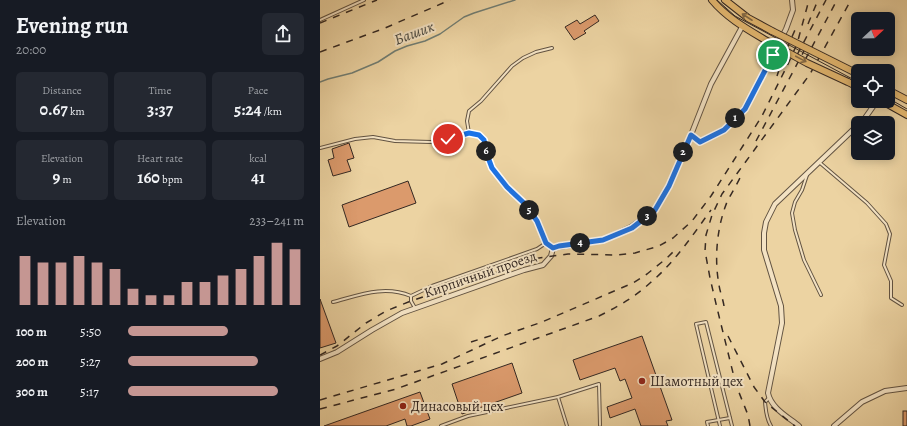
<!DOCTYPE html>
<html lang="en">
<head>
<meta charset="utf-8">
<style>
  body { margin:0; font-family:Alegreya,serif; background:#242831; color:#f1f3f6; height:100vh; display:flex; flex-direction:column; font-size:15px; white-space:nowrap }
  * { box-sizing:border-box; margin:0 }
  p { font-size:13px; color:#9ea1a6 }
  .icon { flex:none; width:22px; height:22px; fill:none; stroke:currentColor; stroke-width:2; stroke-linecap:round; stroke-linejoin:round }
  .map { position:relative; flex:1; overflow:hidden }
  .drawer { display:flex; flex-direction:column; background:#171b24; width:320px }
  .drawer>* { flex:none }
  .needle { width:26px; rotate:68deg }
  .controls { position:absolute; left:531px; top:12px; display:grid; gap:8px }
  .controls a { display:grid; place-items:center; width:44px; height:44px; border-radius:6px; background:#171b24; box-shadow:0 2px 10px #0003; font-size:20px }
  .pin { position:absolute; display:grid; place-items:center; width:34px; height:34px; color:#fff; margin:-17px; border:2px solid #fff; border-radius:50%; box-shadow:0 1px 4px #0007 }
  .km { position:absolute; width:20px; height:20px; margin:-10px; border-radius:50%; background:#222; color:#fff; font-size:11px; line-height:20px; text-align:center }
  .round { display:grid; place-items:center; flex:none; width:42px; height:42px; border-radius:6px; background:#242831 }
  .overview { display:flex; align-items:center; justify-content:space-between; height:68px; padding:0 16px }
  h1 { font-size:22px; font-weight:600; line-height:30px }
  .stats { display:grid; grid-template-columns:repeat(3,1fr); gap:6px; height:68px; padding:4px 16px }
  .stats div { display:grid; align-content:center; border-radius:6px; background:#242831; text-align:center }
  .stats b { font-size:17px; font-weight:600 }
  .stats small { font-size:11px; font-weight:400 }
  .stats p { font-size:11px }
  .chart { height:112px; padding:8px 16px }
  .chart p { display:flex; justify-content:space-between }
  .chart svg { width:100%; height:72px; margin-top:4px; stroke:#c59692; stroke-width:6 }
  ul { padding:0 16px; list-style:none; font-size:13px }
  li { display:grid; grid-template-columns:64px 48px 1fr; align-items:center; height:30px }
  li i { height:10px; border-radius:5px; background:#c59692 }
  main { display:flex; flex:1; min-height:0 }
  .map>svg:first-child { display:block }
  .lines { fill:none; stroke-linecap:round; stroke-linejoin:round }
  .stream { stroke:#717e74; stroke-width:1.5 }
  .building { fill:#db9a6c; stroke:#342822 }
  .lane-casing { stroke:#625342; stroke-width:4 }
  .street-casing { stroke:#625342; stroke-width:6 }
  .primary-casing { stroke:#342822; stroke-width:8 }
  .lane { stroke:#f3e2c3; stroke-width:2 }
  .street { stroke:#f3e2c3; stroke-width:4 }
  .primary { stroke:#e6ba71; stroke-width:6 }
  .tram { stroke:#342822; stroke-width:1 }
  .rail { stroke:#342822; stroke-width:1.5; stroke-dasharray:7 7; stroke-linecap:butt }
  .primary-bridge-casing { stroke:#342822; stroke-width:8; stroke-linecap:butt }
  .primary-bridge { stroke:#e6ba71; stroke-width:6 }
  .oneway { stroke:#846a46 }
  .route-casing { stroke:#fff; stroke-width:8 }
  .route { stroke:#1a73e8; stroke-width:5 }
  .poi-dot { fill:#8f2418; stroke:#f3e2c3; stroke-width:1.5 }
  .labels { text-anchor:middle; stroke-width:4; stroke-linejoin:round; paint-order:stroke }
  .street-label { font-size:14px; fill:#342822; stroke:#f3e2c3 }
  .poi-label { font-size:14px; fill:#342822; stroke:#f3e2c3; text-anchor:start }
  .water-label { font-size:15px; font-style:italic; fill:#4d4c44; stroke:#f3e2c3 }
</style>
</head>
<body>
<main>
<section class="drawer">
<div class="overview"><div><h1>Evening run</h1><p>20:00</p></div><a class="round"><svg class="icon" aria-label="share" viewBox="0 0 24 24"><path d="M12 15V3M7 8l5-5 5 5M5 13v7h14v-7"/></svg></a></div>
<div class="stats">
<div><p>Distance</p><b>0.67<small> km</small></b></div>
<div><p>Time</p><b>3:37</b></div>
<div><p>Pace</p><b>5:24<small> /km</small></b></div>
</div>
<div class="stats">
<div><p>Elevation</p><b>9<small> m</small></b></div>
<div><p>Heart rate</p><b>160<small> bpm</small></b></div>
<div><p>kcal</p><b>41</b></div>
</div>
<div class="chart"><p><span>Elevation</span>233–241 m</p>
<svg viewBox="0 0 160 44" preserveAspectRatio="none"><path d="M5 44V14M15 44V18M25 44V18M35 44V14M45 44V18M55 44V22M65 44V34M75 44V38M85 44V38M95 44V30M105 44V30M115 44V26M125 44V22M135 44V14M145 44V6M155 44V10"/></svg>
</div>
<ul>
<li><b>100 m</b>5:50<i style="width:57%"></i></li>
<li><b>200 m</b>5:27<i style="width:74%"></i></li>
<li><b>300 m</b>5:17<i style="width:85%"></i></li>
</ul>
</section>
<div class="map">
<svg width="587" height="426" viewBox="0 0 587 426">
  <rect width="100%" height="100%" fill="#ecd3a2"/>
  <filter id="stains"><feTurbulence type="fractalNoise" baseFrequency=".005" numOctaves="4"/><feColorMatrix values="0 0 0 0 .2 0 0 0 0 .09 0 0 0 0 .02 0 0 0 .5 -.17"/></filter>
  <radialGradient id="worn" r=".72"><stop offset=".6" stop-color="#630" stop-opacity="0"/><stop offset="1" stop-color="#630" stop-opacity=".3"/></radialGradient>
  <g class="lines">
    <polyline class="stream" points="0,82 8,79 32,73 58,62 75,51 87,46 105,41 120,34 144,17 154,13 195,0"/>
  </g>
  <g class="building">
    <polygon points="275,15 279,21 264,31 266,33 254,40 245,27 257,20 260,24"/>
    <polygon points="29,143 34,158 27,160 31,171 13,176 8,160 14,158 12,149"/>
    <polygon points="88,181 96,203 29,227 22,205"/>
    <polygon points="0,299 16,343 0,348"/>
    <polygon points="322,336 352,420 346,421 348,426 321,426 315,409 290,418 287,407 312,398 305,379 300,381 295,368 260,380 253,360"/>
    <polygon points="192,363 202,393 142,414 132,384"/>
    <polygon points="100,392 110,419 91,426 87,426 85,419 66,426 4,426"/>
    <rect x="583" y="411" width="4" height="15"/>
  </g>
  <g class="lines">
    <defs>
      <g id="lane">
        <polyline points="0,20 44,0"/>
        <polyline points="149,133 147,121 149,111 161,101 192,66 203,58 216,52 232,48"/>
        <polyline points="0,148 35,139 53,137 75,141 111,142 128,139 149,133 159,135 164,140 169,160 172,168 187,187 205,205 217,221 226,243 233,248"/>
        <polyline points="499,162 547,203 566,224 570,234 564,265 571,281 571,298 582,305"/>
        <polyline points="487,175 482,190 475,202 472,213 475,230 484,260 501,295"/>
        <polyline points="91,296 91,301 95,308"/>
        <path d="M13 302C40 295 64 285 91 296L112 286 217 249 226 243"/>
        <polyline points="238,397 247,426"/>
        <path d="M449 398 445 402C446 411 446 418 451 426"/>
        <polyline points="121,426 148,416 238,397 279,384 280,425"/>
        <polyline points="388,426 387,422 410,418"/>
        <polyline points="400,426 376,324 386,322 412,426"/>
      </g>
      <g id="street">
        <polyline points="422,27 391,84 371,135 380,142 404,130 425,109 466,29 473,10 472,0"/>
        <polyline points="540,123 545,118 557,101"/>
        <polyline points="0,359 17,352 52,330 82,313 204,270 223,265 231,256 233,248 239,247 283,240 311,227 335,210 349,186 371,135"/>
        <path d="M479 426C468 417 451 408 448 393L462 323 461 306 444 250V233L446 222 455 204 538 125"/>
        <polyline points="514,426 542,402 565,391 587,388"/>
      </g>
      <g id="primary">
        <path d="M392 0C407 18 427 29 447 41"/>
        <polyline points="405,0 428,18 452,31"/>
        <polyline points="528,82 538,87"/>
        <polyline points="568,90 587,100"/>
        <polyline points="562,101 587,115"/>
      </g>
    </defs>
    <use href="#lane" class="lane-casing"/>
    <use href="#street" class="street-casing"/>
    <use href="#primary" class="primary-casing"/>
    <use href="#lane" class="lane"/>
    <use href="#street" class="street"/>
    <use href="#primary" class="primary"/>
    <g class="tram">
      <polyline points="397,0 415,16 538,82"/>
      <polyline points="568,98 587,109"/>
    </g>
    <g class="rail">
      <polyline points="0,23 57,0"/>
      <polyline points="488,24 498,0"/>
      <polyline points="0,52 65,28 130,0"/>
      <polyline points="477,55 506,0"/>
      <polyline points="485,60 517,0"/>
      <polyline points="457,76 464,55 475,30 477,24"/>
      <polyline points="436,141 484,51"/>
      <path d="M404 306C403 299 400 292 399 285 394 258 397 227 407 202 411 194 416 186 420 178"/>
      <polyline points="408,336 434,387 445,402 475,426"/>
      <polyline points="151,342 176,334"/>
      <polyline points="0,355 17,346 46,323 66,311 91,301 219,258 248,254 297,255 315,253 339,246 353,238 372,221 391,196 442,116 467,66 477,44 489,0"/>
      <polyline points="0,400 122,364 182,336 222,322 313,283 327,274 347,258 353,252"/>
      <path d="M0 409 76 389 279 316C297 307 315 297 330 283 354 263 372 236 391 210"/>
      <polyline points="430,426 428,415 416,385 397,308 390,278 385,251 386,235 392,215 402,194 490,74 531,0"/>
    </g>
    <defs>
      <g id="primary-bridge">
        <polyline points="452,31 534,72"/>
        <polyline points="447,41 487,63 528,82"/>
      </g>
    </defs>
    <use href="#primary-bridge" class="primary-bridge-casing"/>
    <use href="#primary-bridge" class="primary-bridge"/>
  </g>
  <defs><path id="oneway-shaft" d="M-6 0H5M1.5-3L5.5 0L1.5 3" fill="none" stroke-width="1.6" stroke-linecap="round" stroke-linejoin="round"/></defs>
  <g class="oneway">
    <use href="#oneway-shaft" transform="translate(427 17) rotate(-147)"/>
    <use href="#oneway-shaft" transform="translate(481 59) rotate(28)"/>
  </g>
  <g class="lines">
    <defs>
      <polyline id="route" points="128,139 149,133 159,135 164,140 169,160 172,168 187,187 205,204 217,221 226,243 233,248 239,246 283,240 312,228 335,210 349,186 371,135 380,142 404,130 425,109 453,55"/>
    </defs>
    <use href="#route" class="route-casing"/>
    <use href="#route" class="route"/>
  </g>
  <g class="poi-dot">
    <circle cx="322" cy="381" r="4"/>
    <circle cx="83" cy="406" r="4"/>
  </g>
  <g class="labels">
    <g class="street-label">
      <text transform="translate(160 274) rotate(-19)" y="5">Кирпичный проезд</text>
    </g>
    <g class="poi-label">
      <text x="330" y="386">Шамотный цех</text>
      <text x="91" y="411">Динасовый цех</text>
    </g>
    <g class="water-label">
      <text transform="translate(94 33) rotate(-21)" y="5">Башик</text>
    </g>
  </g>
  <rect width="100%" height="100%" filter="url(#stains)"/>
  <rect width="100%" height="100%" fill="url(#worn)"/>
</svg>
<div class="controls">
<a><svg class="needle" viewBox="-14 -14 28 28"><path d="M0-13l5 13h-10z" fill="#e53935"/><path d="M0 13l5-13h-10z" fill="#9ea1a6"/></svg></a>
<a><svg class="icon" aria-label="locate" viewBox="0 0 24 24"><circle cx="12" cy="12" r="6"/><path d="M12 2v4M12 18v4M2 12h4M18 12h4"/></svg></a>
<a><svg class="icon" aria-label="layers" viewBox="0 0 24 24"><path d="M12 4l9 5-9 5-9-5zM3 14l9 5 9-5"/></svg></a>
</div>
<div class="pin" style="left:453px;top:55px;background:#1e9e55"><svg class="icon" aria-label="arrive" viewBox="0 0 24 24"><path d="M6 21V4h12l-3 4 3 4H6"/></svg></div>
<div class="pin" style="left:128px;top:139px;background:#d93025"><svg class="icon" aria-label="check" viewBox="0 0 24 24"><path d="M5 12l5 5 9-10"/></svg></div>
<b class="km" style="left:415px;top:118px">1</b>
<b class="km" style="left:363px;top:152px">2</b>
<b class="km" style="left:327px;top:216px">3</b>
<b class="km" style="left:260px;top:243px">4</b>
<b class="km" style="left:209px;top:210px">5</b>
<b class="km" style="left:166px;top:151px">6</b>
</div>
</main>
</body>
</html>
